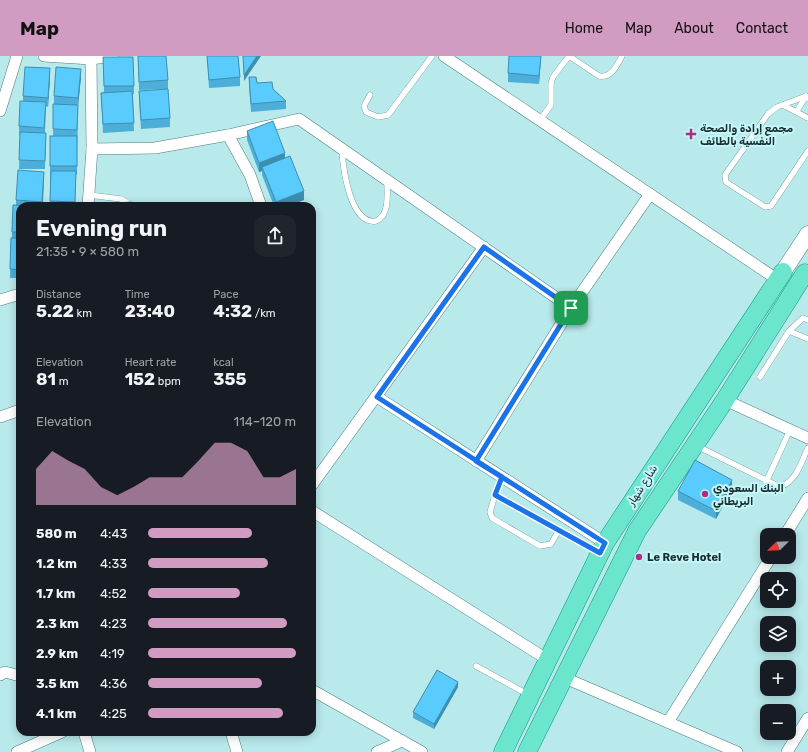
<!DOCTYPE html>
<html lang="en">
<head>
<meta charset="utf-8">
<style>
  body { margin:0; font-family:Rubik,"Noto Naskh Arabic",sans-serif; background:#20242c; color:#f1f3f6; height:100vh; display:flex; flex-direction:column; font-size:15px; white-space:nowrap }
  * { box-sizing:border-box; margin:0 }
  p { font-size:13px; color:#9ea1a6 }
  .icon { flex:none; width:22px; height:22px; fill:none; stroke:currentColor; stroke-width:2; stroke-linecap:round; stroke-linejoin:round }
  .map { position:relative; flex:1; overflow:hidden }
  .drawer { position:absolute; left:16px; top:146px; width:300px; height:534px; display:flex; flex-direction:column; background:#171b24; border-radius:12px; box-shadow:0 2px 10px #0003 }
  .drawer>* { flex:none }
  .needle { width:26px; rotate:247deg }
  .tools { position:absolute; left:760px; top:472px; display:grid; gap:8px }
  .tools a { display:grid; place-items:center; width:36px; height:36px; border-radius:8px; background:#171b24; box-shadow:0 2px 10px #0003; font-size:20px }
  .pin { position:absolute; display:grid; place-items:center; width:34px; height:34px; color:#fff; margin:-17px; border-radius:8px; box-shadow:0 2px 6px #0006 }
  .round { display:grid; place-items:center; flex:none; width:42px; height:42px; border-radius:12px; background:#20242c }
  .overview { display:flex; align-items:center; justify-content:space-between; height:68px; padding:0 20px }
  h1 { font-size:22px; font-weight:700; line-height:30px }
  .metrics { display:grid; grid-template-columns:repeat(3,1fr); gap:6px; height:68px; padding:4px 20px }
  .metrics div { display:grid; align-content:center }
  .metrics b { font-size:17px; font-weight:700 }
  .metrics small { font-size:11px; font-weight:400 }
  .metrics p { font-size:11px }
  .chart { height:112px; padding:8px 20px }
  .chart p { display:flex; justify-content:space-between }
  .chart svg { width:100%; height:72px; margin-top:4px; fill:#d29bc1; opacity:.7 }
  ul { padding:0 20px; list-style:none; font-size:13px }
  li { display:grid; grid-template-columns:64px 48px 1fr; align-items:center; height:30px }
  li i { height:10px; border-radius:5px; background:#d29bc1 }
  header { display:flex; align-items:center; gap:24px; box-sizing:border-box; height:56px; padding:0 20px; background:#d29bc1; color:#111 }
  header strong { font-size:19px }
  nav { display:flex; gap:22px; margin-inline-start:auto; font-size:14px }
  .map>svg:first-child { display:block }
  .lines { fill:none; stroke-linecap:round; stroke-linejoin:round }
  .lane-casing { stroke:#4f7d7f; stroke-width:6 }
  .street-casing { stroke:#4f7d7f; stroke-width:12 }
  .secondary-casing { stroke:#4f7d7f; stroke-width:17 }
  .primary-casing { stroke:#109a80; stroke-width:19 }
  .lane { stroke:#fff; stroke-width:5.5 }
  .street { stroke:#fff; stroke-width:11 }
  .secondary { stroke:#fff; stroke-width:16 }
  .primary { stroke:#6ce5cd; stroke-width:18 }
  .wall { fill:#4dafd9 }
  .shaded-wall { fill:#3e8eb0 }
  .building { fill:#59cbfc; stroke:#3e8eb0 }
  .route-casing { stroke:#fff; stroke-width:8 }
  .route { stroke:#1a73e8; stroke-width:5 }
  .poi-dot { fill:#ab2f81; stroke:#c5f6f9; stroke-width:1.5 }
  .labels { text-anchor:middle; stroke-width:4; stroke-linejoin:round; paint-order:stroke }
  .poi-label { font-size:11px; font-weight:bold; fill:#1b2e2f; stroke:#c5f6f9; text-anchor:start }
  .street-label { font-size:11px; fill:#1b2e2f; stroke:#c5f6f9 }
</style>
</head>
<body>
<header>
<strong>Map</strong>
<nav><a>Home</a><a>Map</a><a>About</a><a>Contact</a></nav>
</header>
<div class="map">
<svg width="808" height="696" viewBox="0 0 808 696">
  <rect width="100%" height="100%" fill="#b8e9eb"/>
  <g class="lines">
    <defs>
      <g id="lane">
        <path d="M569 0 599 20C612 22 617 9 622 0"/>
        <polyline points="370,39 364,50 366,56 378,61 388,59 432,0"/>
        <polyline points="808,42 806,40 777,51 768,58 725,119 726,126 765,151 771,150 808,95"/>
        <polyline points="783,49 808,62"/>
        <polyline points="797,55 806,40"/>
        <polyline points="540,64 551,49 551,27 553,21 569,0"/>
        <path d="M342 94C343 112 350 169 376 165 390 159 387 138 387 125"/>
        <polyline points="89,139 121,143 133,150"/>
        <polyline points="789,275 808,283"/>
        <polyline points="760,321 789,275 803,262 808,264"/>
        <path d="M697 390 780 431C797 425 801 406 808 392"/>
        <polyline points="501,421 495,439 598,496"/>
        <polyline points="766,426 790,374"/>
        <polyline points="495,439 490,456 492,462 540,490 551,488 559,474"/>
        <polyline points="476,610 529,639"/>
      </g>
      <g id="street">
        <polyline points="44,0 91,3 113,0"/>
        <polyline points="444,0 778,224"/>
        <polyline points="0,55 17,0"/>
        <polyline points="228,79 250,119 261,150"/>
        <polyline points="92,93 155,92 228,79 299,63 571,252"/>
        <polyline points="88,150 92,93 91,3"/>
        <polyline points="0,244 20,238"/>
        <polyline points="377,341 605,487"/>
        <polyline points="725,344 808,382"/>
        <polyline points="0,361 20,354"/>
        <polyline points="476,405 571,252 650,138"/>
        <polyline points="312,429 484,191"/>
        <polyline points="312,455 548,604"/>
        <polyline points="785,479 808,442"/>
        <polyline points="0,619 5,616 20,620"/>
        <polyline points="565,622 737,696"/>
        <polyline points="312,634 422,696"/>
        <polyline points="668,666 771,501"/>
        <polyline points="84,676 90,696"/>
        <polyline points="231,676 237,696"/>
        <polyline points="17,696 62,676"/>
        <polyline points="377,696 402,685"/>
        <polyline points="787,696 808,662"/>
      </g>
      <polyline id="secondary" points="783,216 808,178"/>
      <g id="primary">
        <polyline points="503,696 605,487 783,216"/>
        <polyline points="527,696 637,475 725,344 805,217"/>
      </g>
    </defs>
    <use href="#lane" class="lane-casing"/>
    <use href="#street" class="street-casing"/>
    <use href="#secondary" class="secondary-casing"/>
    <use href="#primary" class="primary-casing"/>
    <use href="#lane" class="lane"/>
    <use href="#street" class="street"/>
    <use href="#secondary" class="secondary"/>
    <use href="#primary" class="primary"/>
  </g>
  <g class="wall">
    <polygon points="138,0 168,24 168,33 139,34"/>
    <polygon points="207,0 238,0 240,21 240,30 209,32"/>
    <polygon points="541,0 539,28 508,26 508,17"/>
    <polygon points="103,1 134,30 134,38 133,38 134,75 103,77 101,37 104,36"/>
    <polygon points="50,21 48,51 46,50 45,77 46,77 45,113 19,113 20,79 19,79 19,70 23,45 23,40"/>
    <polygon points="81,21 78,50 77,119 76,119 75,149 50,148 50,80 53,80 54,40"/>
    <polygon points="249,21 257,27 273,33 286,45 286,53 251,56 249,30"/>
    <polygon points="139,35 170,62 170,71 141,73 139,44"/>
    <polygon points="247,75 285,102 304,144 288,150 274,150 262,119 262,115 259,116 247,84"/>
    <polygon points="44,124 43,150 20,150 20,222 10,222 11,182 12,182 12,176 16,149 16,144"/>
    <polygon points="732,433 716,463 678,444 678,435"/>
    <polygon points="458,631 434,673 413,662 413,656"/>
  </g>
  <g class="shaded-wall">
    <polygon points="257,0 261,0 244,25 244,19"/>
    <polygon points="541,0 541,2 539,28 539,20"/>
    <polygon points="50,12 50,21 48,51 48,42"/>
    <polygon points="81,13 81,21 78,50 78,42"/>
    <polygon points="285,97 285,106 262,111 262,115 259,116 259,107"/>
    <polygon points="44,116 44,124 42,150 42,146"/>
    <polygon points="304,135 304,144 288,150 276,150 276,146"/>
    <polygon points="732,424 732,433 716,463 716,455"/>
    <polygon points="458,626 458,631 434,673 434,668"/>
  </g>
  <g class="building">
    <polygon points="138,0 166,0 168,24 139,26"/>
    <polygon points="207,0 238,0 240,21 209,24"/>
    <polygon points="243,0 257,0 244,19"/>
    <polygon points="509,0 541,0 539,20 508,17"/>
    <polygon points="103,1 133,1 134,30 104,30"/>
    <polygon points="25,11 50,12 48,42 23,40"/>
    <polygon points="56,11 81,13 78,42 54,40"/>
    <polygon points="249,21 256,21 257,27 272,26 273,33 286,45 251,48"/>
    <polygon points="168,33 170,62 141,64 139,35"/>
    <polygon points="132,35 134,67 103,68 101,37"/>
    <polygon points="20,45 46,46 44,72 19,70"/>
    <polygon points="53,48 78,49 77,74 53,73"/>
    <polygon points="273,65 285,97 259,107 247,75"/>
    <polygon points="20,76 46,77 45,105 19,104"/>
    <rect x="50" y="80" width="27" height="30"/>
    <polygon points="290,100 304,135 276,146 262,111"/>
    <polygon points="18,114 44,116 42,146 16,144"/>
    <polygon points="51,115 76,115 75,146 50,145"/>
    <polygon points="132,146 132,150 96,150 96,148"/>
    <polygon points="49,148 76,149 76,150 49,150"/>
    <polygon points="13,149 31,150 20,150 20,176 12,176"/>
    <polygon points="11,182 20,182 20,214 10,213"/>
    <polygon points="695,404 732,424 716,455 678,435"/>
    <polygon points="437,614 458,626 434,668 413,656"/>
  </g>
  <g class="lines">
    <defs>
      <path id="route" d="M571 252 484 191 377 341C453 390 529 438 605 487L600 497 495 439 502 421 476 405 571 252"/>
    </defs>
    <use href="#route" class="route-casing"/>
    <use href="#route" class="route"/>
  </g>
  <g class="poi-dot">
    <path d="M689 72h4v4h4v4h-4v4h-4v-4h-4v-4h4z"/>
    <circle cx="705" cy="438" r="4"/>
    <circle cx="639" cy="501" r="4"/>
  </g>
  <g class="labels">
    <g class="poi-label">
      <text x="700" y="76">مجمع إرادة والصحة<tspan x="700" dy="13">النفسية بالطائف</tspan></text>
      <text x="713" y="436">البنك السعودي<tspan x="713" dy="13">البريطاني</tspan></text>
      <text x="647" y="505">Le Reve Hotel</text>
    </g>
    <g class="street-label">
      <text transform="translate(642 429) rotate(-57)" y="4">شارع شهار</text>
    </g>
  </g>
</svg>
<div class="tools">
<a><svg class="needle" viewBox="-14 -14 28 28"><path d="M0-13l5 13h-10z" fill="#e53935"/><path d="M0 13l5-13h-10z" fill="#9ea1a6"/></svg></a>
<a><svg class="icon" aria-label="locate" viewBox="0 0 24 24"><circle cx="12" cy="12" r="6"/><path d="M12 2v4M12 18v4M2 12h4M18 12h4"/></svg></a>
<a><svg class="icon" aria-label="layers" viewBox="0 0 24 24"><path d="M12 4l9 5-9 5-9-5zM3 14l9 5 9-5"/></svg></a>
<a>+</a>
<a>−</a>
</div>
<div class="pin" style="left:571px;top:252px;background:#1e9e55"><svg class="icon" aria-label="arrive" viewBox="0 0 24 24"><path d="M6 21V4h12l-3 4 3 4H6"/></svg></div>
<section class="drawer">
<div class="overview"><div><h1>Evening run</h1><p>21:35 · 9 × 580 m</p></div><a class="round"><svg class="icon" aria-label="share" viewBox="0 0 24 24"><path d="M12 15V3M7 8l5-5 5 5M5 13v7h14v-7"/></svg></a></div>
<div class="metrics">
<div><p>Distance</p><b>5.22<small> km</small></b></div>
<div><p>Time</p><b>23:40</b></div>
<div><p>Pace</p><b>4:32<small> /km</small></b></div>
</div>
<div class="metrics">
<div><p>Elevation</p><b>81<small> m</small></b></div>
<div><p>Heart rate</p><b>152<small> bpm</small></b></div>
<div><p>kcal</p><b>355</b></div>
</div>
<div class="chart"><p><span>Elevation</span>114–120 m</p>
<svg viewBox="0 0 160 44" preserveAspectRatio="none"><path d="M0 44V22L10 11L20 17L30 22L40 33L50 38L60 33L70 27L80 27L90 27L100 17L110 6L120 6L130 11L140 27L150 27L160 22V44z"/></svg>
</div>
<ul>
<li><b>580 m</b>4:43<i style="width:70%"></i></li>
<li><b>1.2 km</b>4:33<i style="width:81%"></i></li>
<li><b>1.7 km</b>4:52<i style="width:62%"></i></li>
<li><b>2.3 km</b>4:23<i style="width:94%"></i></li>
<li><b>2.9 km</b>4:19<i style="width:100%"></i></li>
<li><b>3.5 km</b>4:36<i style="width:77%"></i></li>
<li><b>4.1 km</b>4:25<i style="width:91%"></i></li>
</ul>
</section>
</div>
</body>
</html>
